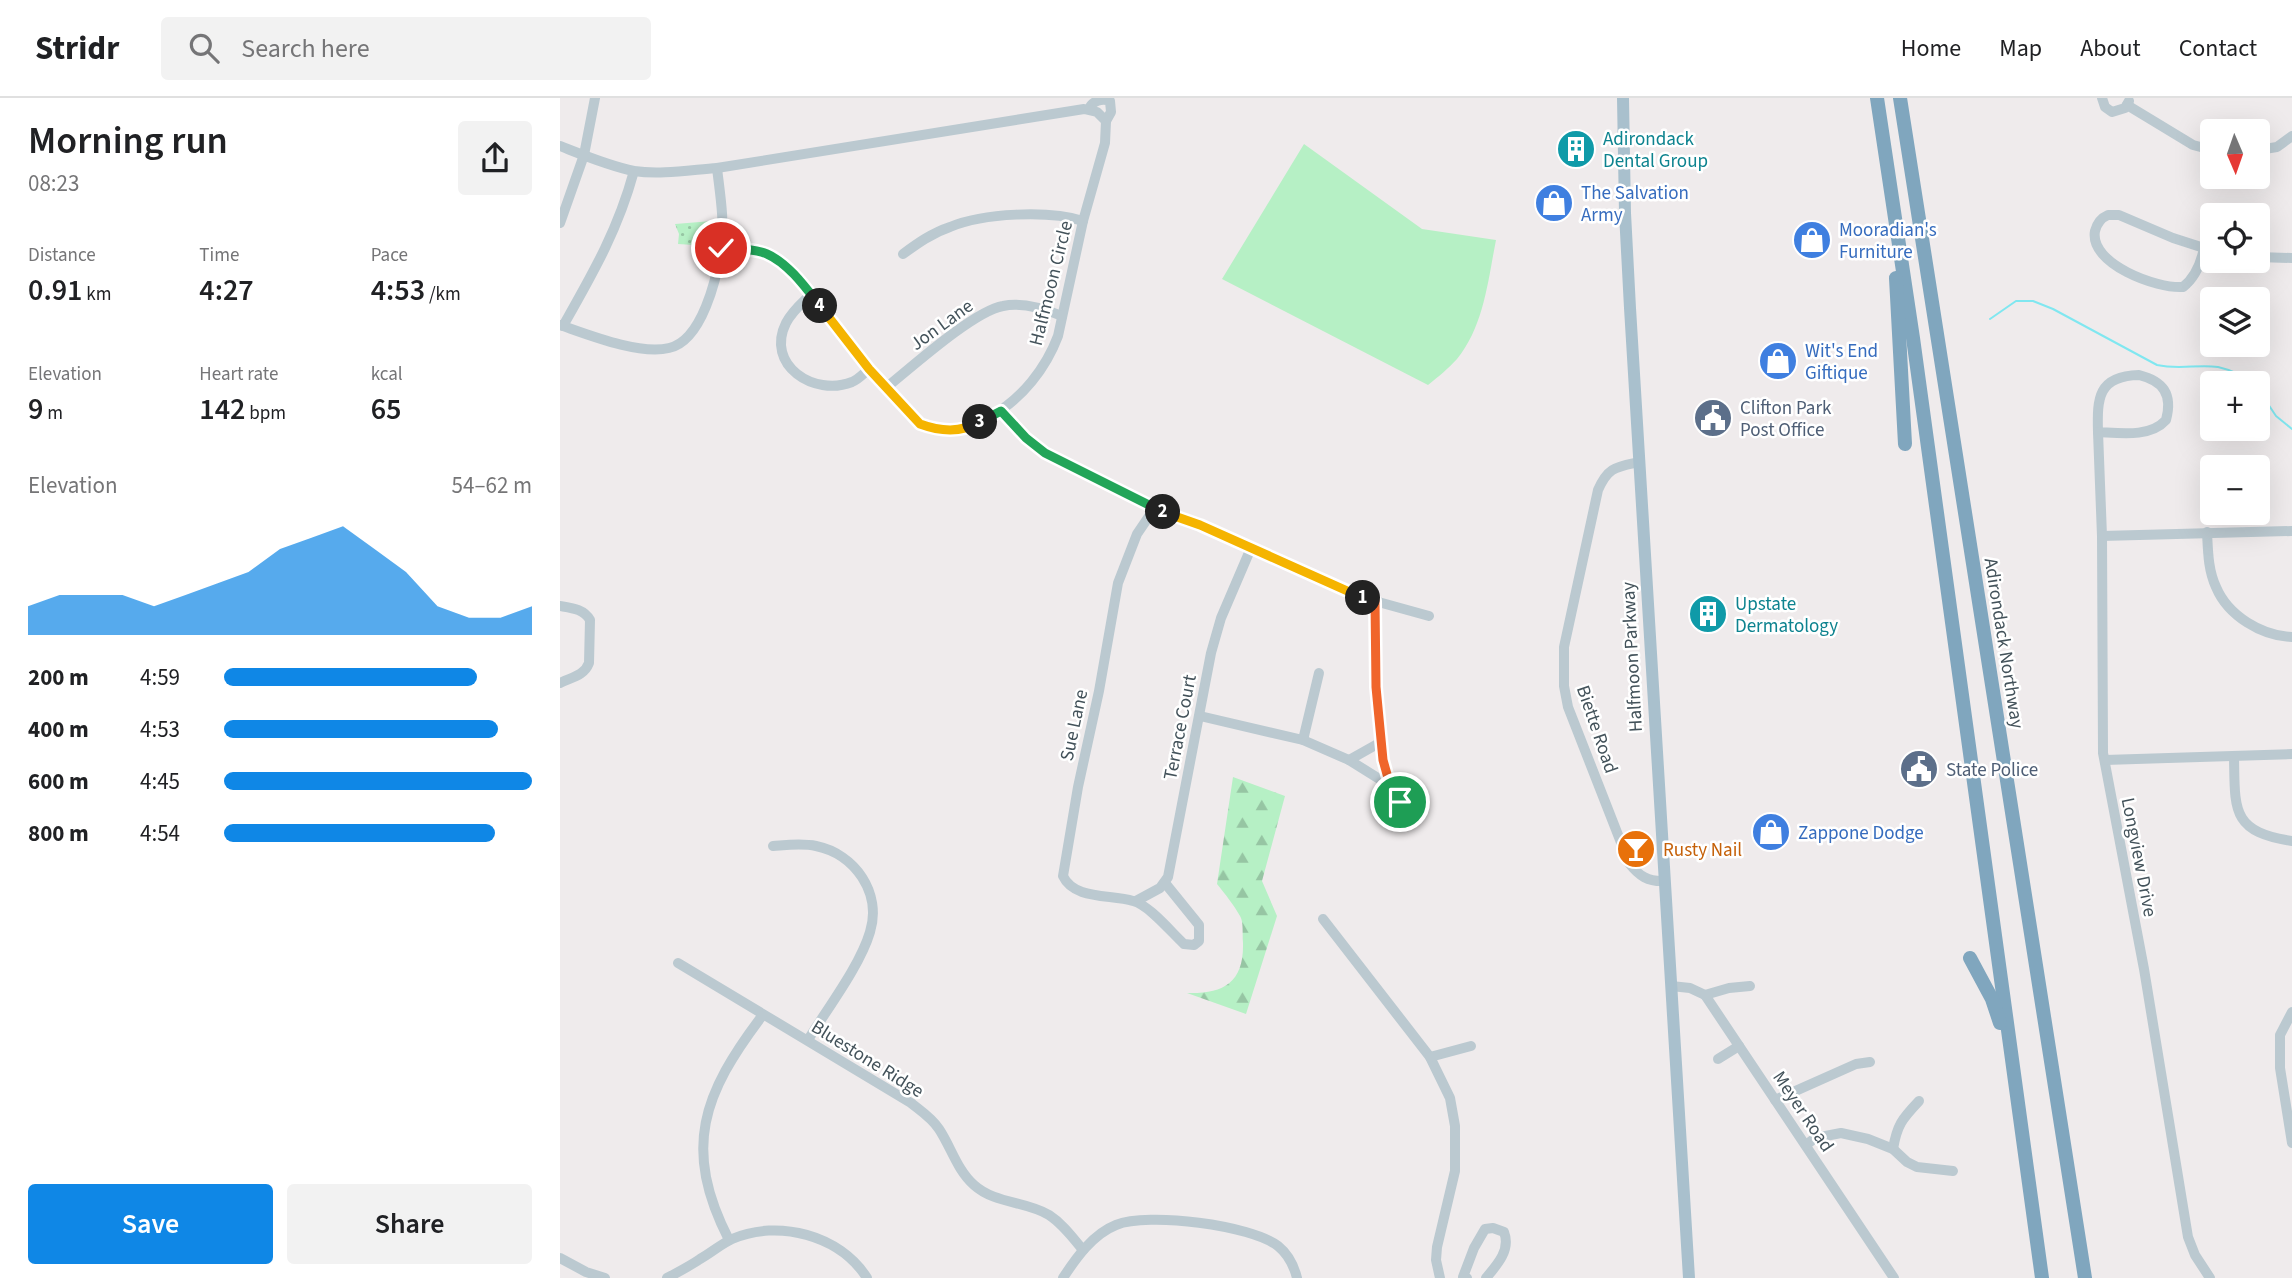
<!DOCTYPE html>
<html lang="en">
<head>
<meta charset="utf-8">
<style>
  body { margin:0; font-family:"Source Sans 3",sans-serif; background:#f2f2f2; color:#202124; height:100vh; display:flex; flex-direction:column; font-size:26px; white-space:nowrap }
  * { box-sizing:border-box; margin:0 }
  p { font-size:23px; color:#757577 }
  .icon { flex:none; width:38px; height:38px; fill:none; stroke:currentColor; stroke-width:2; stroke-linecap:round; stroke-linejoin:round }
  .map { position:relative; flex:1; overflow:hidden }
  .sheet { display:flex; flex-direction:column; background:#fff; width:560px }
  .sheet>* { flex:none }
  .needle { width:46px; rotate:178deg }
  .tools { position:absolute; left:1640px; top:21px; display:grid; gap:14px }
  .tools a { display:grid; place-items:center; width:70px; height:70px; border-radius:7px; background:#fff; box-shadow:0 7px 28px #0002; font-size:35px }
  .pin { position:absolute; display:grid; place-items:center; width:60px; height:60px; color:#fff; margin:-30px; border:4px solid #fff; border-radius:50%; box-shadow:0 2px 7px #0007 }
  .km { position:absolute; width:35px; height:35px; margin:-18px; border-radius:50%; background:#222; color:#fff; font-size:19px; line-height:35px; text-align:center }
  .round { display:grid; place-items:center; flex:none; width:74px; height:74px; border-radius:7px; background:#f2f2f2 }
  .summary { display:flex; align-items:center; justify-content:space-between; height:119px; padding:0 28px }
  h1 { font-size:38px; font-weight:600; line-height:52px }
  .stats { display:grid; grid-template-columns:repeat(3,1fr); gap:10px; height:119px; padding:7px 28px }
  .stats div { display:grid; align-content:center }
  .stats b { font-size:30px; font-weight:600 }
  .stats small { font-size:19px; font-weight:400 }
  .stats p { font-size:19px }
  .chart { height:196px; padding:14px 28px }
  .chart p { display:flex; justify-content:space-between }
  .chart svg { width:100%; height:126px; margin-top:7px; fill:#0f87e6; opacity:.7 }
  .primary-button { display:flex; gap:14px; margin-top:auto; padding:14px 28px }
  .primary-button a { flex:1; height:80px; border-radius:7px; background:#0f87e6; color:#fff; font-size:28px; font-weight:600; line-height:80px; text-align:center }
  .primary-button a+a { background:#f2f2f2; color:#202124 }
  ul { padding:0 28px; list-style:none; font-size:23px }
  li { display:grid; grid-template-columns:112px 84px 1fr; align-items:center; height:52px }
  li i { height:18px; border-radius:9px; background:#0f87e6 }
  header { display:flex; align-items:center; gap:42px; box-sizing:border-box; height:98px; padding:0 35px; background:#fff; border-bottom:2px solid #e0e0e0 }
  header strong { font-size:33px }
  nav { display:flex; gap:38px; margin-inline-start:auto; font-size:24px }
  .search { width:490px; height:63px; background:#f2f2f2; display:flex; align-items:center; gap:18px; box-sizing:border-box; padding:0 24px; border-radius:7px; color:#757577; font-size:26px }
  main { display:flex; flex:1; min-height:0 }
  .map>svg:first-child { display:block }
  .grass { fill:#b6f0c5 }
  .forest { fill:url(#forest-firs) }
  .garden { fill:url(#garden-dots) }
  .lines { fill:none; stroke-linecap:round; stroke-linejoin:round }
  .stream { stroke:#80e7f0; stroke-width:2 }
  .minor { stroke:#bbc9d0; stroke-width:10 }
  .major { stroke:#a9c0cd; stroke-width:12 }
  .highway { stroke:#80a6be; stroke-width:14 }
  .split-1-casing { stroke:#fff; stroke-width:14 }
  .split-2-casing { stroke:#fff; stroke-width:14 }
  .split-3-casing { stroke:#fff; stroke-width:14 }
  .split-4-casing { stroke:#fff; stroke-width:14 }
  .split-5-casing { stroke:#fff; stroke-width:14 }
  .split-1 { stroke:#f0652b; stroke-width:9 }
  .split-2 { stroke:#f5b400; stroke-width:9 }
  .split-3 { stroke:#22a559; stroke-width:9 }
  .split-4 { stroke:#f5b400; stroke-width:9 }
  .split-5 { stroke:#22a559; stroke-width:9 }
  .labels { text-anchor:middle; stroke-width:5; stroke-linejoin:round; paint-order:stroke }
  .culture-label { font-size:19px; fill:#0d838f; stroke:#fff; text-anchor:start }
  .shop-label { font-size:19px; fill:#366cbe; stroke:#fff; text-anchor:start }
  .street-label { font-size:19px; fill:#43525a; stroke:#fff }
  .service-label { font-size:19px; fill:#4e5e75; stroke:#fff; text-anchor:start }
  .food-label { font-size:19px; fill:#c56008; stroke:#fff; text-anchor:start }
</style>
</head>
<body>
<header>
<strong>Stridr</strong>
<div class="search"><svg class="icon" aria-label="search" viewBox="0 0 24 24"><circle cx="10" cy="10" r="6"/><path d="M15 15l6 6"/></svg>Search here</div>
<nav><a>Home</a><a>Map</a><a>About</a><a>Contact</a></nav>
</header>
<main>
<section class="sheet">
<div class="summary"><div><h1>Morning run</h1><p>08:23</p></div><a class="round"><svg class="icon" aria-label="share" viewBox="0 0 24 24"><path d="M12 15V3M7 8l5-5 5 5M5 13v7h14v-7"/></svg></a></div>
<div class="stats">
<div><p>Distance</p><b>0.91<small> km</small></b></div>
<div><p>Time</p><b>4:27</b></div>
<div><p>Pace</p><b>4:53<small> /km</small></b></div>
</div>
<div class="stats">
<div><p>Elevation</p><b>9<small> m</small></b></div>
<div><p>Heart rate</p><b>142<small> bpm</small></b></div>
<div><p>kcal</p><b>65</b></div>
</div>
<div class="chart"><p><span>Elevation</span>54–62 m</p>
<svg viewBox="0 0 160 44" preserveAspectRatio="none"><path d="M0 44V34L10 30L20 30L30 30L40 34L50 30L60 26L70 22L80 14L90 10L100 6L110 14L120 22L130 34L140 38L150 38L160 34V44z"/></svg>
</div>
<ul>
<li><b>200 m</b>4:59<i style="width:82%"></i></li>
<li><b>400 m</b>4:53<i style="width:89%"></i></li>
<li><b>600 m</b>4:45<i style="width:100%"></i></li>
<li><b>800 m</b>4:54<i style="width:88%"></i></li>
</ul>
<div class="primary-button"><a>Save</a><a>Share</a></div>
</section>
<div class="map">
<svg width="1732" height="1180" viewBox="0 0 1732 1180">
  <defs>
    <pattern id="forest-firs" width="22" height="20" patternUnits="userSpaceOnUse" patternTransform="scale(1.75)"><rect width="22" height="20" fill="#b6f0c5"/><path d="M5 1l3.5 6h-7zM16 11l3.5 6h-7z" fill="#96c5a3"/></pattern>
    <pattern id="garden-dots" width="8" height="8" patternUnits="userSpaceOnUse" patternTransform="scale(1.75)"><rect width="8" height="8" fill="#b6f0c5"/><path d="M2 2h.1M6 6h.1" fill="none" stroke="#96c5a3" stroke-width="1.8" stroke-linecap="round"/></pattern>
  </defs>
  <rect width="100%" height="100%" fill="#efebec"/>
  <path class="grass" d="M744 46 862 131 936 142C928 182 924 228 897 261 889 270 878 279 868 287L662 181Z"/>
  <path class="forest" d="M673 679 725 698 702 783 717 818 686 916 627 895C663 896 684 885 683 845 682 837 684 825 680 818 674 807 665 796 657 786Z"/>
  <polygon class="garden" points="152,123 149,148 118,146 119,136 115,126"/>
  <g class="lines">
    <g class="stream">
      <path d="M1430 221 1456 203H1473L1493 211 1597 267C1620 272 1638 266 1658 269 1672 272 1682 278 1693 285"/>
      <polyline points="1698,291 1716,318 1732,331"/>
    </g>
    <g class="minor">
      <polyline points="1542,0 1545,9 1552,14 1565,10 1569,3"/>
      <polyline points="1567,7 1633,47 1652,52"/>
      <path d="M529 11C532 3 542 0 550 3L551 14 546 23"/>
      <path d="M0 48C23 57 49 68 74 73 100 77 130 72 157 70L524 11 537 14 546 23 545 45 523 123 498 238C486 270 462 301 431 318 410 330 385 339 361 326 347 319 339 302 329 291 322 283 313 276 307 268 281 237 246 179 213 159 198 150 178 151 161 150"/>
      <polyline points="1698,52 1717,49 1732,38"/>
      <path d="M1548 117H1559L1613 140 1644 150C1641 165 1636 179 1623 189 1597 191 1529 166 1535 133 1537 125 1541 120 1548 117Z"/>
      <polyline points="0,125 24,57 35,0"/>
      <path d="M343 156C358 145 372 135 390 129 423 115 489 112 523 123"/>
      <polyline points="1698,159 1732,160"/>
      <path d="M251 196C242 205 232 213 226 225 205 267 254 299 292 284 299 281 303 276 309 271"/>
      <path d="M0 227C29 237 79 257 109 250 142 243 157 180 161 150 165 124 160 96 157 70"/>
      <path d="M3 228C33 175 58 132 74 73"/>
      <path d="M1579 277C1603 283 1613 296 1606 322 1590 340 1559 335 1538 334 1537 300 1538 278 1579 277Z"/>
      <path d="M327 289C353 268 414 213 443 208 462 204 485 211 502 218"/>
      <polyline points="441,313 465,340 485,355 594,411 640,427 804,500 869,518"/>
      <polyline points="1538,334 1542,438 1543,655 1584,871 1628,1139 1635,1157 1650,1180"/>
      <path d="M1079 364C1056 369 1048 369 1038 392L1004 549V588L1008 609 1069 765C1079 778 1088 784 1105 783"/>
      <path d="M594 411 577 436 558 485 539 593 518 689 503 778C514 802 551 796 573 803 589 807 611 834 624 846L634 847 639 843V827L605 785"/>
      <path d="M1647 434C1648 453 1648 472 1656 489 1668 518 1702 538 1732 539"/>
      <polyline points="1542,438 1732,433"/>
      <path d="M815 503C816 565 815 627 829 687"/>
      <path d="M0 508C12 510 24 511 30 522L29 565C24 578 12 579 0 585"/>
      <polyline points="640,618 743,642 789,662 829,687 840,704"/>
      <polyline points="743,642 759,575"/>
      <path d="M1674 658C1675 712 1671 734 1732 743"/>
      <polyline points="789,662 821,644"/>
      <polyline points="1545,662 1732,656"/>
      <path d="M213 748C227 747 242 745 256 748 295 756 322 795 310 834 300 868 267 911 248 942"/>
      <polyline points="576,803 600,790 608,779 651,555 661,520 691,450"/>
      <polyline points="763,821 870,959 890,1000 895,1028 895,1073 877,1149 876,1162 880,1180"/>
      <path d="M118 865 351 1005C361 1013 372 1020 379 1031 391 1049 397 1072 414 1087 435 1106 466 1103 489 1117 503 1126 513 1140 523 1152"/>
      <polyline points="1111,888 1130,890 1145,897 1334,1180"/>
      <polyline points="1145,897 1169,890 1190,888"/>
      <polyline points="1732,914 1720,937 1720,970 1732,1045"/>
      <polyline points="870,959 911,948"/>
      <polyline points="1158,961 1179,948"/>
      <polyline points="1215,1002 1296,966 1310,964"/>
      <polyline points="1246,1047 1255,1040 1281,1035 1308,1041 1333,1051 1347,1064 1357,1069 1393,1073"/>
      <path d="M1333 1051C1337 1027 1342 1021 1359 1003"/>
      <path d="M169 1142C122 1050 143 996 202 918"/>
      <polyline points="0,1160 26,1174 45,1180"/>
      <path d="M107 1180C118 1174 130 1168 140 1161 151 1155 161 1146 172 1141 218 1121 280 1137 307 1180"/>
      <path d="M503 1180C516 1160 533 1136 556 1127 588 1114 691 1127 718 1148 728 1156 734 1168 737 1180"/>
      <path d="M907 1180 903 1179 914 1150 925 1131 933 1130 944 1134C951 1152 937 1167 926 1180"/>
    </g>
    <polyline class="major" points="1063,0 1065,115 1070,210 1129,1180"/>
    <g class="highway">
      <polyline points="1317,0 1353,240 1482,1180"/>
      <polyline points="1340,0 1525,1180"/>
      <polyline points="1336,180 1345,346"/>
      <polyline points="1410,860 1432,901 1440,925"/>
    </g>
  </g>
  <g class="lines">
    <defs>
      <polyline id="split-1" points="803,500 815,503 816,589 823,662 830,687 840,704"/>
      <polyline id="split-2" points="603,414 640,427 803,500"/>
      <polyline id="split-3" points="420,324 441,313 466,340 485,355 603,414"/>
      <path id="split-4" d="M260 208 309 271 360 326C379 333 401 335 420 324"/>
      <path id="split-5" d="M161 150C176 151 193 150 207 156 228 165 246 190 260 208"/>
    </defs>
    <use href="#split-1" class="split-1-casing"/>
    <use href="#split-2" class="split-2-casing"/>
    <use href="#split-3" class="split-3-casing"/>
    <use href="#split-4" class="split-4-casing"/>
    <use href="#split-5" class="split-5-casing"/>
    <use href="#split-1" class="split-1"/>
    <use href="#split-2" class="split-2"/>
    <use href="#split-3" class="split-3"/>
    <use href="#split-4" class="split-4"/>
    <use href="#split-5" class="split-5"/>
  </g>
  <defs>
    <symbol id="building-disc" viewBox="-11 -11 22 22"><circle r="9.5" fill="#0f9aa8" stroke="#fff"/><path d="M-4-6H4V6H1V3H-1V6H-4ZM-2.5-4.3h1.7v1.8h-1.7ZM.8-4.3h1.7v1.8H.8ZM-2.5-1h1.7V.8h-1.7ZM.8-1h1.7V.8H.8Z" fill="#fff"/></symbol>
    <symbol id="shop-disc" viewBox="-11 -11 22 22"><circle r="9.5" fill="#3f7fe0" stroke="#fff"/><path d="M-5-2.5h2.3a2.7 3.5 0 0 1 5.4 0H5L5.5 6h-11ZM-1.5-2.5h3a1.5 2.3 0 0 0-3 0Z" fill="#fff"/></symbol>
    <symbol id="civic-disc" viewBox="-11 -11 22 22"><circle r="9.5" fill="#5c6f8a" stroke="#fff"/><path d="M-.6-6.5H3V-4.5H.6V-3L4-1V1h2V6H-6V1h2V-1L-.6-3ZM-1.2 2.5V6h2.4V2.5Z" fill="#fff"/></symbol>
    <symbol id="bar-disc" viewBox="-11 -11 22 22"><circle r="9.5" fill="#e8710a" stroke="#fff"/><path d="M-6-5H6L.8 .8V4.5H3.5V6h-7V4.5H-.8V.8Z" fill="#fff"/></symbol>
  </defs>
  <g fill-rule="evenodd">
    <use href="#building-disc" x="994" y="29" width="44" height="44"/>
    <use href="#shop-disc" x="972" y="83" width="44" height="44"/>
    <use href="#shop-disc" x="1230" y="120" width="44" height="44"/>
    <use href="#shop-disc" x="1196" y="241" width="44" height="44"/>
    <use href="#civic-disc" x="1131" y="298" width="44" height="44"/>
    <use href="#building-disc" x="1126" y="494" width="44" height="44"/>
    <use href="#civic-disc" x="1337" y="649" width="44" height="44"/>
    <use href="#shop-disc" x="1189" y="712" width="44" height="44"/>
    <use href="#bar-disc" x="1054" y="729" width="44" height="44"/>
  </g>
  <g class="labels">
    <g class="culture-label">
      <text x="1043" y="47">Adirondack<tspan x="1043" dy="22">Dental Group</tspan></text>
      <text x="1175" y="512">Upstate<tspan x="1175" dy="22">Dermatology</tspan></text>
    </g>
    <g class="shop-label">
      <text x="1021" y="101">The Salvation<tspan x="1021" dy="22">Army</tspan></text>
      <text x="1279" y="138">Mooradian's<tspan x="1279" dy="22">Furniture</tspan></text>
      <text x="1245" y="259">Wit's End<tspan x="1245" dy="22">Giftique</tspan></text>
      <text x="1238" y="741">Zappone Dodge</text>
    </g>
    <g class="street-label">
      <text transform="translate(490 185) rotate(-76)" y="7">Halfmoon Circle</text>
      <text transform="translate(381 226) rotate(-36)" y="7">Jon Lane</text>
      <text transform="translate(1445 545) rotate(81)" y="7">Adirondack Northway</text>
      <text transform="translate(1071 559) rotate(-93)" y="7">Halfmoon Parkway</text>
      <text transform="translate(513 627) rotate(-78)" y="7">Sue Lane</text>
      <text transform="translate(619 629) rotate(-79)" y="7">Terrace Court</text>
      <text transform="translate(1038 631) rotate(71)" y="7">Biette Road</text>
      <text transform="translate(1580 759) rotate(79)" y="7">Longview Drive</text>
      <text transform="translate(308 960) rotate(32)" y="7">Bluestone Ridge</text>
      <text transform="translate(1244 1013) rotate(56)" y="7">Meyer Road</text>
    </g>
    <g class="service-label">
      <text x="1180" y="316">Clifton Park<tspan x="1180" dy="22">Post Office</tspan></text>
      <text x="1386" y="678">State Police</text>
    </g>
    <g class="food-label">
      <text x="1103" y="758">Rusty Nail</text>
    </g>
  </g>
</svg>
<div class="tools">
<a><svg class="needle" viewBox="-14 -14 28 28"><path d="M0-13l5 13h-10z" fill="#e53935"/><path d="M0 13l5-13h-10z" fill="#757577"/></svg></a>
<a><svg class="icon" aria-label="locate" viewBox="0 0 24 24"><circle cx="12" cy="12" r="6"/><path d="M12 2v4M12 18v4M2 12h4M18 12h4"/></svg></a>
<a><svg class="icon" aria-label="layers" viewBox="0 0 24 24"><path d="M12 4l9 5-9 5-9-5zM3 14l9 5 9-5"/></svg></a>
<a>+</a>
<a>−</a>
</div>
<div class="pin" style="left:840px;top:704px;background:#1e9e55"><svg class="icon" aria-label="arrive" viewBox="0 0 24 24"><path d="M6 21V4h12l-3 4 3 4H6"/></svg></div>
<div class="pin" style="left:161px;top:150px;background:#d93025"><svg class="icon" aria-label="check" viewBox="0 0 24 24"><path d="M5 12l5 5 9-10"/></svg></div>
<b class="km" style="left:803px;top:500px">1</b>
<b class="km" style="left:603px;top:414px">2</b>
<b class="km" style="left:420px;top:324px">3</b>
<b class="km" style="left:260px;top:208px">4</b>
</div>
</main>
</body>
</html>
